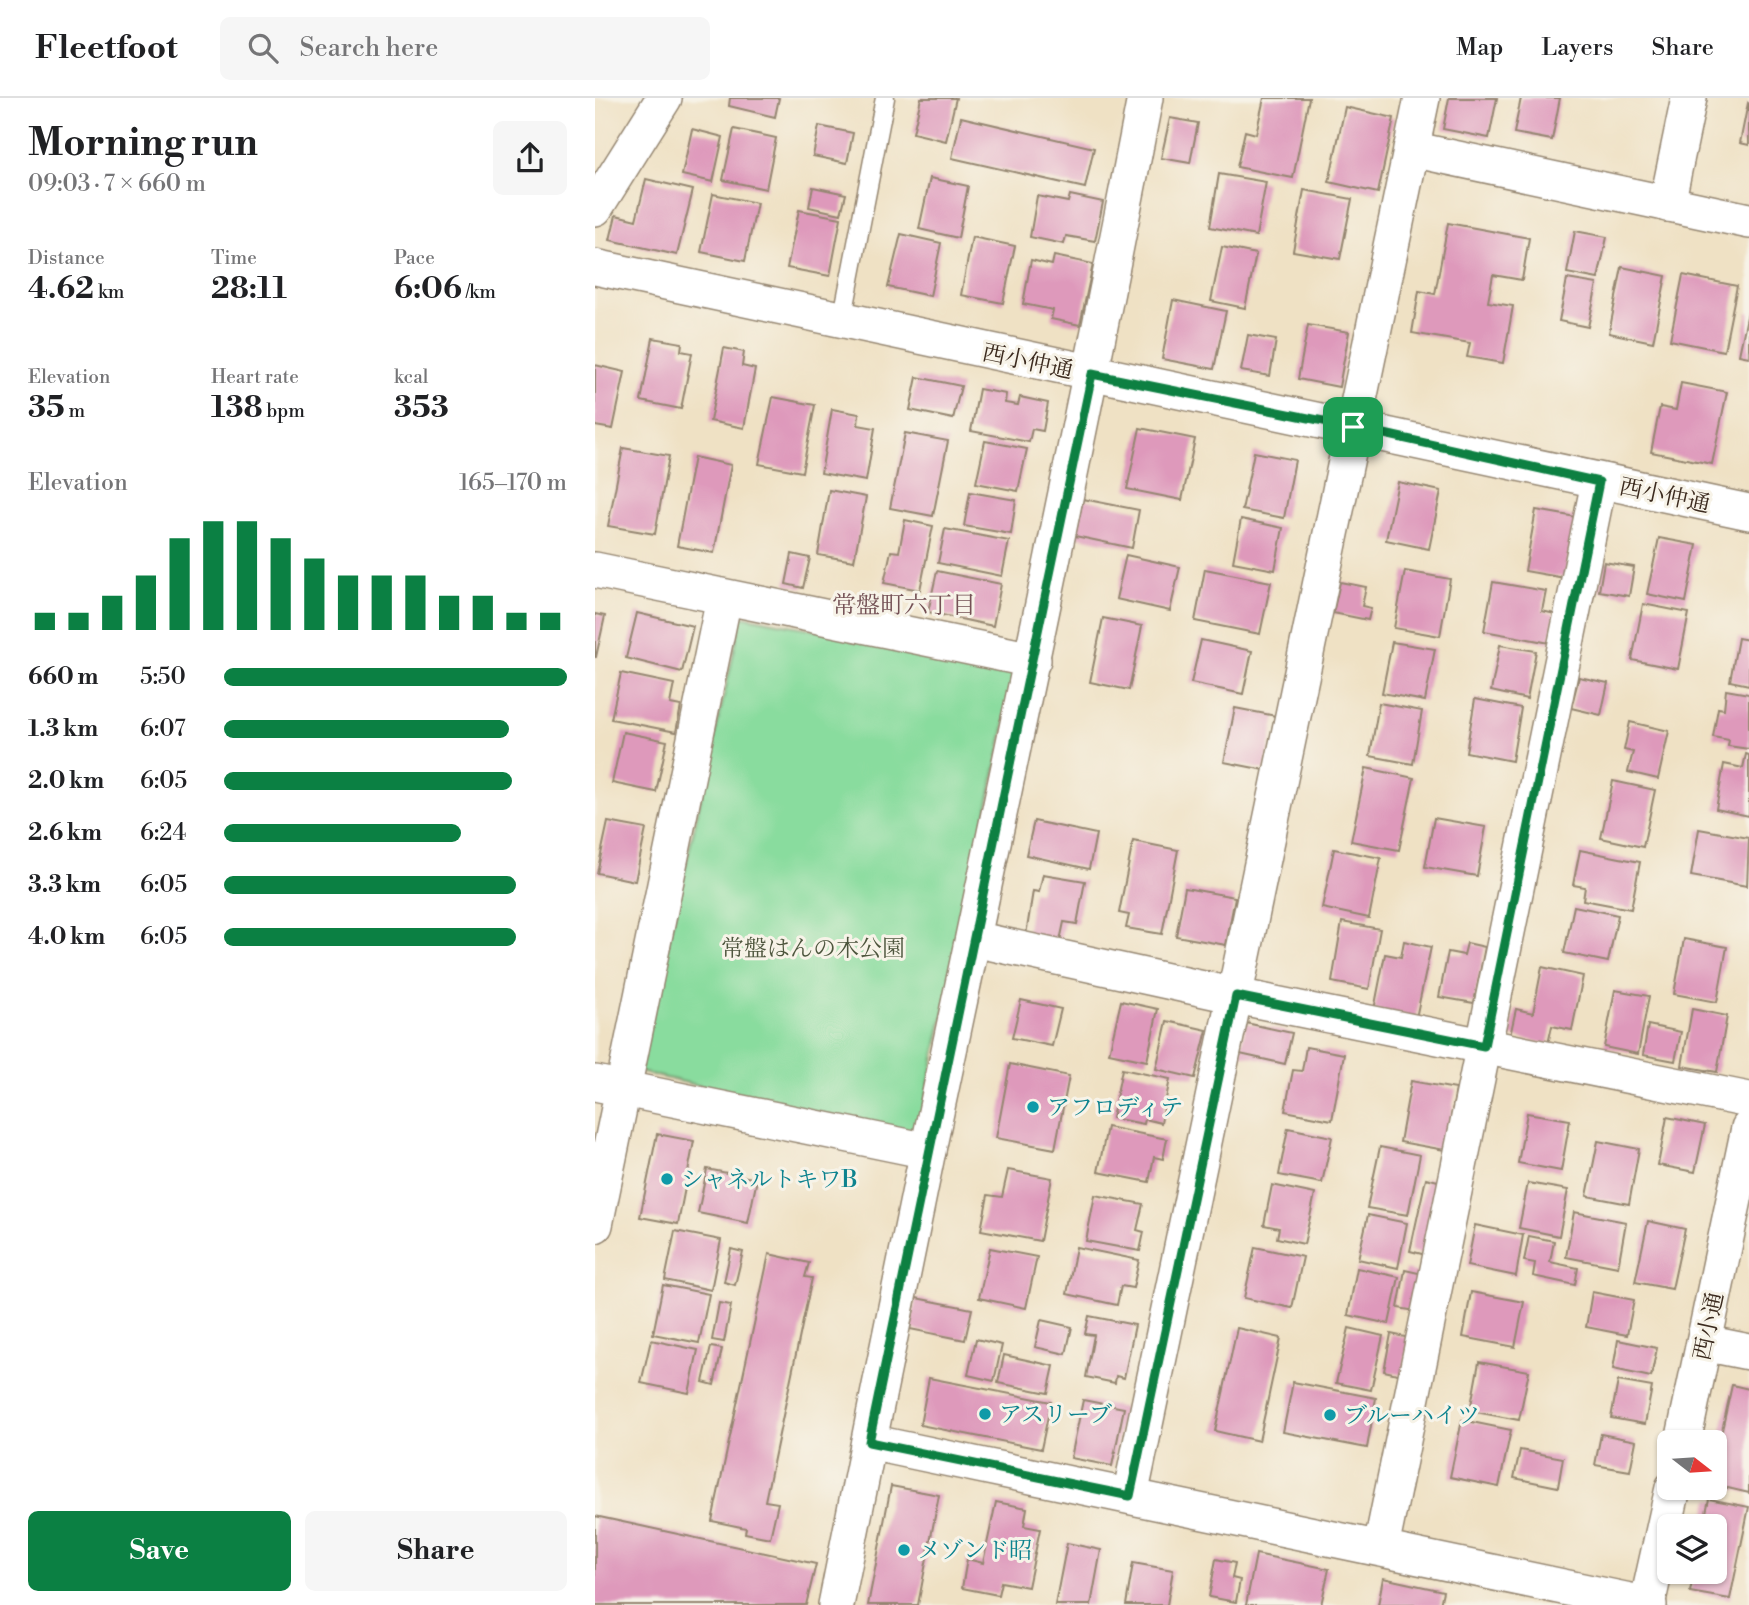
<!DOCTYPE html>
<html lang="en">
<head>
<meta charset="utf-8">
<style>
  body { margin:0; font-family:"Libre Bodoni","Noto Serif JP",serif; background:#f6f6f6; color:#202124; height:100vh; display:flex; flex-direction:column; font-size:26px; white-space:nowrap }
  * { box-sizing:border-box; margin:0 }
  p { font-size:23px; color:#757577 }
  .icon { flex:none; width:38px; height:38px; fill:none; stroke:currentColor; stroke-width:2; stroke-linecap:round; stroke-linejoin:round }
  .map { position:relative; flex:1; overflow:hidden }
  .details { display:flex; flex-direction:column; background:#fff; width:595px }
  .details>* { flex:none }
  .needle { width:46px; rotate:107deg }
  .controls { position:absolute; left:1062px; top:1332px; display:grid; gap:14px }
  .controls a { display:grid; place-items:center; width:70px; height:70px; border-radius:10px; background:#fff; box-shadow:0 2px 5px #0004; font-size:35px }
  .pin { position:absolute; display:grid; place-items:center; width:60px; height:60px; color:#fff; margin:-30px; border-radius:14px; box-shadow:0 4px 10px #0006 }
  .round { display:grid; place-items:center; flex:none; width:74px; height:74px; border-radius:10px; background:#f6f6f6 }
  .head { display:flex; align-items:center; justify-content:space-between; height:119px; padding:0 28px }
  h1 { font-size:38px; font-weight:700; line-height:52px }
  .stats { display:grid; grid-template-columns:repeat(3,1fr); gap:10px; height:119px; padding:7px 28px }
  .stats div { display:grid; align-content:center }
  .stats b { font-size:30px; font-weight:700 }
  .stats small { font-size:19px; font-weight:400 }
  .stats p { font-size:19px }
  .chart { height:196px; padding:14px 28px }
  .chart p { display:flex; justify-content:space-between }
  .chart svg { width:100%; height:126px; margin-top:7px; stroke:#0b8043; stroke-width:6 }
  .button { display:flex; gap:14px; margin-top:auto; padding:14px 28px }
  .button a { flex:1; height:80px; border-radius:10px; background:#0b8043; color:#fff; font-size:28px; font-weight:700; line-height:80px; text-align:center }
  .button a+a { background:#f6f6f6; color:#202124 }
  ul { padding:0 28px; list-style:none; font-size:23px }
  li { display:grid; grid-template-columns:112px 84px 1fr; align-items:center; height:52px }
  li i { height:18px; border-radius:9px; background:#0b8043 }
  header { display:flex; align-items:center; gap:42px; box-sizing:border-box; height:98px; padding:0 35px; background:#fff; border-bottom:2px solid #e0e0e0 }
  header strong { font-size:33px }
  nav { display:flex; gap:38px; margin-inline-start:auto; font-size:24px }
  .search { width:490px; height:63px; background:#f6f6f6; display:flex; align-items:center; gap:18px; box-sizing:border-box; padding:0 24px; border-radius:10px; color:#757577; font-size:26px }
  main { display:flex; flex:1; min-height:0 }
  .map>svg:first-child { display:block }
  .green { fill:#89dc9e; stroke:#62835e; stroke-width:2 }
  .building { fill:#de99bb }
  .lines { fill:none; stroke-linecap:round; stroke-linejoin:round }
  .service-casing { stroke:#958671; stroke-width:21 }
  .minor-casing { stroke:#958671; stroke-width:38 }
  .service { stroke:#fff; stroke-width:18 }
  .minor { stroke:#fff; stroke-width:35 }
  .route-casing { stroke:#fff; stroke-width:14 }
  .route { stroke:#0b8043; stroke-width:9 }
  .culture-dot { fill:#0f9aa8; stroke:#f7f3e8; stroke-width:2.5 }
  .labels { text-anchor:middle; stroke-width:6; stroke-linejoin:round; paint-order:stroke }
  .street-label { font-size:23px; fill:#3b2a1e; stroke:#f7f3e8 }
  .park-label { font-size:23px; fill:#4e563e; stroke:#f7f3e8 }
  .culture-label { font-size:23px; fill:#0d838f; stroke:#f7f3e8; text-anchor:start }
  .neighbourhood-label { font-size:24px; fill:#745155; stroke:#f7f3e8 }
</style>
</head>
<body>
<header>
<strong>Fleetfoot</strong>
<div class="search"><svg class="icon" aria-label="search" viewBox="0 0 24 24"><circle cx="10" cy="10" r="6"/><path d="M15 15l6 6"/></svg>Search here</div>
<nav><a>Map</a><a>Layers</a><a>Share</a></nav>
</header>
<main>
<section class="details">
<div class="head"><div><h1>Morning run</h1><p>09:03 · 7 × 660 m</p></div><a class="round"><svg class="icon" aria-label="share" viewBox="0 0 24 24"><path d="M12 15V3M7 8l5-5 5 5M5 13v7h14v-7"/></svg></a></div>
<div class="stats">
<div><p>Distance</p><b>4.62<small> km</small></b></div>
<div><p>Time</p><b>28:11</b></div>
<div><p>Pace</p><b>6:06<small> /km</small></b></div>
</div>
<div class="stats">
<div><p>Elevation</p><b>35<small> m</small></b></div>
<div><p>Heart rate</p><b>138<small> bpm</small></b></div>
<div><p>kcal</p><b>353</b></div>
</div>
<div class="chart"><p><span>Elevation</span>165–170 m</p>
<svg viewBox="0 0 160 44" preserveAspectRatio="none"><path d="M5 44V38M15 44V38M25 44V32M35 44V25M45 44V12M55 44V6M65 44V6M75 44V12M85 44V19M95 44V25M105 44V25M115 44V25M125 44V32M135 44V32M145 44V38M155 44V38"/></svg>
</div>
<ul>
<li><b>660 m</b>5:50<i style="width:100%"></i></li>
<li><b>1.3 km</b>6:07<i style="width:83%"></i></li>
<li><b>2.0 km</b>6:05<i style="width:84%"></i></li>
<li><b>2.6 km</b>6:24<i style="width:69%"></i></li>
<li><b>3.3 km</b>6:05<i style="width:85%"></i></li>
<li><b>4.0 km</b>6:05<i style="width:85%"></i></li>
</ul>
<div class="button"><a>Save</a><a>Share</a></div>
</section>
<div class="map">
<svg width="1154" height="1507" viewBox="0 0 1154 1507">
  <rect width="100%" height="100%" fill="#f7f3e8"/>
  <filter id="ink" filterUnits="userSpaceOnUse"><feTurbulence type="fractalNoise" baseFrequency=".0143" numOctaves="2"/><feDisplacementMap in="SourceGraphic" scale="14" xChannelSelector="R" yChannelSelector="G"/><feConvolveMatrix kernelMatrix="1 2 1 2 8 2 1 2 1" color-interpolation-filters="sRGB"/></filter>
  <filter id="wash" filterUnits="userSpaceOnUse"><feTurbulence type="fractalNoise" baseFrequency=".00686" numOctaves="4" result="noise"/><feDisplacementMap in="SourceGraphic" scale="28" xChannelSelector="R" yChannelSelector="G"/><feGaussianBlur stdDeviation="1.57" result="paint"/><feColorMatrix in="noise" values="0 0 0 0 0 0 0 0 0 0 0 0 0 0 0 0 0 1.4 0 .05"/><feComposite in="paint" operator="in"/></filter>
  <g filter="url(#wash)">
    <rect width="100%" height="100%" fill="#efe1c4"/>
    <polygon class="green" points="147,518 422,570 323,1037 44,974"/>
    <g id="blocks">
      <g class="building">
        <polygon points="135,0 184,0 180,19 134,8"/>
        <polygon points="326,0 361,0 351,43 318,35"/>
        <polygon points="669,0 714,0 698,80 642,69 650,33 661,36"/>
        <polygon points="854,0 902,0 894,40 848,31"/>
        <polygon points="926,0 965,0 957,42 919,35"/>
        <polygon points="1153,5 1154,6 1154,47 1145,45"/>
        <polygon points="750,9 799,20 783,95 734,84"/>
        <polygon points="366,19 499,50 490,90 357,60"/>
        <polygon points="575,20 603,25 595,65 566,60"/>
        <polygon points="224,28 258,35 252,65 218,58"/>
        <polygon points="97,31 128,39 118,84 87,77"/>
        <polygon points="139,31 181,40 171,91 128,82"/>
        <polygon points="624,76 671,84 661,138 615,129"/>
        <polygon points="335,80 373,88 363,140 324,131"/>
        <polygon points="51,81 98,92 82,157 15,142 21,117 41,122"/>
        <polygon points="218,89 251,96 246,116 214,109"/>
        <polygon points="709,92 757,101 745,161 698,153"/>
        <polygon points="118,96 162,105 150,163 106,154"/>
        <polygon points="475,97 508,104 500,143 471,138 469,146 435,139 442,98 473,104"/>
        <polygon points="204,112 246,120 235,178 192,170"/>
        <polygon points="853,125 934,140 927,182 898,177 893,204 918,208 908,265 872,259 875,245 817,235 824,193 840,196"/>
        <polygon points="980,133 1012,139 1003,181 972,175"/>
        <polygon points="306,136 346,145 335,198 293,189"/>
        <polygon points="377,139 420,148 408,205 366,197"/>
        <polygon points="627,149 661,156 650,210 616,203"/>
        <polygon points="459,158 498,166 485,227 456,221 458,212 428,206 436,162 457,167"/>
        <polygon points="1027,169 1071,178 1058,244 1014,235"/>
        <polygon points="1088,177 1142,188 1129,253 1075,242"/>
        <polygon points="972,181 1002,186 993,229 964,223"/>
        <polygon points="578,202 631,213 619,271 567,261"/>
        <polygon points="1153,214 1154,214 1154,259 1144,257"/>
        <polygon points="713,227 754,234 744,289 703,281"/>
        <polygon points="653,237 681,242 675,278 646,273"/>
        <polygon points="58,240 87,245 86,253 97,255 86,311 46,303"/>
        <polygon points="129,250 149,254 147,268 160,271 149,330 115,323"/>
        <polygon points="0,267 30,274 18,331 0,328"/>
        <polygon points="322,279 366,288 358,321 315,312"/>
        <polygon points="1086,285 1132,294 1117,366 1056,354 1065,309 1081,312"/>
        <polygon points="384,291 411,296 410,305 423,307 425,299 453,305 448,333 437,331 434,344 376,333"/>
        <polygon points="178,299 220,307 207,374 164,366"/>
        <polygon points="237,311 264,316 263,327 280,330 271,383 226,375"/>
        <polygon points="545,330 600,341 587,402 532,391"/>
        <polygon points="310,335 353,343 338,418 295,410"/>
        <polygon points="390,343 432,351 423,393 381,385"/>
        <polygon points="28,350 74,358 60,436 13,428"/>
        <polygon points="659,354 700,362 689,420 647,412"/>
        <polygon points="99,359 136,367 119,455 82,448"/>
        <polygon points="803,384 846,393 834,451 791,442"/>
        <polygon points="234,392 271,399 259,463 223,457"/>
        <polygon points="375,394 421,402 416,436 369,428"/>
        <polygon points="488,401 544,412 537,450 480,438"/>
        <polygon points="941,412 981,419 970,480 930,473"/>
        <polygon points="646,421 688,430 680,472 638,464"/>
        <polygon points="310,422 338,428 325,492 289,485 296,453 304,454"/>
        <polygon points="350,431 414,443 407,478 343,465"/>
        <polygon points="1064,440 1102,447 1091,504 1052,496"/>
        <polygon points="197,456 215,460 208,490 191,486"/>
        <polygon points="531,457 585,469 575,513 521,501"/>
        <polygon points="1009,464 1039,469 1034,498 1004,493"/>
        <polygon points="610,471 676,484 665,536 600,523"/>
        <polygon points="342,473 406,486 398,528 333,514"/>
        <polygon points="810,473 855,481 845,538 799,530"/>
        <polygon points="745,484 771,489 767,508 776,510 773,522 738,515"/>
        <polygon points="898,484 951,493 947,513 960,516 955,545 889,533"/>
        <polygon points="1048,506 1094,515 1083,571 1037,562"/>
        <polygon points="42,515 98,528 87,574 31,560"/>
        <polygon points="0,516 10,518 1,559 0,559"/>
        <polygon points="508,520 547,528 534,592 495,584"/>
        <polygon points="1143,540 1154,542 1154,587 1135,583"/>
        <polygon points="606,542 657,553 648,596 596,585"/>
        <polygon points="797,544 840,551 830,603 787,595"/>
        <polygon points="905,547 941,553 932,601 896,593"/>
        <polygon points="26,575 79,586 75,606 86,608 81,634 16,621"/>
        <polygon points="984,579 1013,585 1006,617 976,610"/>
        <polygon points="1131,592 1154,596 1154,651 1133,648 1134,642 1118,639 1123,610 1129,611"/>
        <polygon points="880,601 926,610 917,663 871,654"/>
        <polygon points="784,605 827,613 818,666 775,658"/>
        <polygon points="640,610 681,618 670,672 629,664"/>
        <polygon points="1035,624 1074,633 1063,681 1033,674 1038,654 1029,652"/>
        <polygon points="28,634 72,643 61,694 17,685"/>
        <polygon points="1151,656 1154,657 1154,718 1121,711 1129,666 1148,670"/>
        <polygon points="771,670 819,680 804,752 756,743"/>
        <polygon points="1018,683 1060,692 1048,749 1006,740"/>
        <polygon points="839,720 891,729 882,778 830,769"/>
        <polygon points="439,723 501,736 494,771 431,757"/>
        <polygon points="13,724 51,731 40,783 2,775"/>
        <polygon points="1104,731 1154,740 1152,788 1096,778"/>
        <polygon points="538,743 583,752 567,836 531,830 534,817 524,815"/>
        <polygon points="739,751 786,760 774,820 727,810"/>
        <polygon points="985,752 1045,764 1036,811 988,802 990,789 978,787"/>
        <polygon points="448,776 490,783 482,826 469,824 465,843 431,837 438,793 444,794"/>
        <polygon points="590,790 640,799 631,847 581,838"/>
        <polygon points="979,808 1023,817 1013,864 969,855"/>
        <polygon points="747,824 785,831 774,891 737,884"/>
        <polygon points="1089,841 1132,849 1122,904 1079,896"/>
        <polygon points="809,843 836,849 821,920 779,912 790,856 806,859"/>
        <polygon points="872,845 890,849 879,905 844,899 853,854 869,857"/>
        <polygon points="947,869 988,878 977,932 957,928 953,946 915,938 921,911 938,915"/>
        <polygon points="1020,892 1054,898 1043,956 1009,949"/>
        <polygon points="426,902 466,911 457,948 417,940"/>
        <polygon points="526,903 563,911 552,963 514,955"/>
        <polygon points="1097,911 1132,918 1122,974 1087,968"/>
        <polygon points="572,923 612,932 600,980 561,971"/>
        <polygon points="651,925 697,935 690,966 645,956"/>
        <polygon points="1053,927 1086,934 1080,963 1048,957"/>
        <polygon points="711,949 749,956 737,1022 690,1013 698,972 707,973"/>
        <polygon points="415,966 474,978 460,1051 401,1040"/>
        <polygon points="527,971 575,981 566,1025 550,1021 549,1026 517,1020"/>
        <polygon points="816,983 861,991 850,1052 805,1044"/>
        <polygon points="932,1015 975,1022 966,1073 923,1065"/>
        <polygon points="1072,1019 1110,1027 1100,1074 1063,1067"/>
        <polygon points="512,1029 572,1041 568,1061 559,1059 554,1084 503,1074"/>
        <polygon points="693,1030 737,1039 727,1085 684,1077"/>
        <polygon points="62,1036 99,1043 83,1126 45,1119"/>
        <polygon points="1003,1043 1044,1051 1034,1106 992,1098"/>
        <polygon points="785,1049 825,1057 813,1117 772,1110"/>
        <polygon points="112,1071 162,1081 153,1125 103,1115"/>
        <polygon points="413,1072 457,1080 445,1143 386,1132 393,1097 407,1099"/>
        <polygon points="831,1080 847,1084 831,1157 815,1153"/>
        <polygon points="933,1085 973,1092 964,1138 924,1130"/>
        <polygon points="677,1087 720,1096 709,1146 682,1140 684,1130 669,1127"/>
        <polygon points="500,1097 548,1106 542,1132 549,1134 545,1153 491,1143"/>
        <polygon points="979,1114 1031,1124 1023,1169 971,1159"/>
        <polygon points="773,1117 812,1125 803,1170 763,1161"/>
        <polygon points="1053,1123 1090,1131 1077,1191 1040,1184"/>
        <polygon points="880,1127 928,1137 921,1178 872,1168"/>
        <polygon points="80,1133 126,1142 116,1192 70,1182"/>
        <polygon points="934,1138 959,1143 955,1164 983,1170 980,1187 938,1178 940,1165 929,1163"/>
        <polygon points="481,1149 544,1162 538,1190 526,1188 522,1207 472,1196"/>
        <polygon points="660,1149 708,1159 697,1210 649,1200"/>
        <polygon points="395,1150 442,1159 431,1210 384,1200"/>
        <polygon points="136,1151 148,1154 140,1187 129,1184"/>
        <polygon points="174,1156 214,1165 210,1179 217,1180 170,1403 183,1405 175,1440 150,1435 151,1430 117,1423"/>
        <polygon points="762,1170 804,1179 794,1226 753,1217"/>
        <polygon points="810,1172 828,1176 821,1213 803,1210"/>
        <polygon points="68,1187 114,1196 104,1245 58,1236"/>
        <polygon points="876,1194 929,1204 920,1249 868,1239"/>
        <polygon points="997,1194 1039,1202 1032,1237 991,1229"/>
        <polygon points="321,1200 377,1211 370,1242 315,1231"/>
        <polygon points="124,1205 136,1207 129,1244 117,1242"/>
        <polygon points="494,1218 540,1227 529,1280 521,1278 520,1285 491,1279 499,1237 490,1236"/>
        <polygon points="446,1222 477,1229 471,1256 440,1249"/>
        <polygon points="642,1230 686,1240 664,1343 620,1333"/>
        <polygon points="754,1230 788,1238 776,1292 741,1285"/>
        <polygon points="796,1236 815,1240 807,1277 789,1273"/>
        <polygon points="381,1241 407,1247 399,1283 373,1277"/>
        <polygon points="56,1242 103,1252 94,1295 46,1285"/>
        <polygon points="1023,1242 1062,1250 1056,1279 1018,1271"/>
        <polygon points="116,1249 127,1251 119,1287 108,1284"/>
        <polygon points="409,1257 459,1268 453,1295 403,1285"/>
        <polygon points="884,1264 934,1273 924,1322 875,1313"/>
        <polygon points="334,1280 456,1304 446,1351 325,1327"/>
        <polygon points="1023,1283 1057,1289 1050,1326 1016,1320"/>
        <polygon points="698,1284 781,1300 772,1350 688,1334"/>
        <polygon points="1137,1287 1154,1291 1154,1395 1120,1387 1120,1364"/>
        <polygon points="488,1302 529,1310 517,1368 476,1360"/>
        <polygon points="867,1322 916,1332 904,1389 855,1379"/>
        <polygon points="1006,1336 1041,1343 1035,1373 1000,1367"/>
        <polygon points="925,1352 968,1360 963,1389 919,1380"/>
        <polygon points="296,1388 344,1397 323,1507 273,1507"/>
        <polygon points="1114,1401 1154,1409 1135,1501 1095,1494 1099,1474 1120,1474 1120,1428 1108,1428"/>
        <polygon points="401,1404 432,1410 429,1428 445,1431 433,1489 406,1484 403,1497 367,1490 372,1461 388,1465"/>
        <polygon points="0,1418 221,1466 211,1507 0,1507"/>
        <polygon points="472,1445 506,1452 496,1507 460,1507"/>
        <polygon points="661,1456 734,1471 726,1507 651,1507"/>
        <polygon points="621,1461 640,1465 637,1480 645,1482 641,1504 614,1499"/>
        <polygon points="538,1465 578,1472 572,1507 531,1507"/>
        <polygon points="788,1480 848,1493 845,1507 783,1507"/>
      </g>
    </g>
  </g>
  <g filter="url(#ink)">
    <use href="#blocks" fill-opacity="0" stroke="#958671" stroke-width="2"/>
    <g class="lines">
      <defs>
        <polyline id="service" points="247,223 290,0"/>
        <g id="minor">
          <polyline points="816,51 1154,123"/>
          <polyline points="1072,106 1094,0"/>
          <polyline points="0,110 69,0"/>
          <polyline points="0,169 1154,414"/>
          <polyline points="0,472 438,562"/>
          <polyline points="379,841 641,898 1154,1002"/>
          <polyline points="0,985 333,1053"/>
          <polyline points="0,1127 129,500"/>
          <polyline points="1109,1245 1154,1254"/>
          <polyline points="274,1344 1054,1507"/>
          <polyline points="1088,1344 1154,1030"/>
          <polyline points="535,1398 827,0"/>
          <polyline points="786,1450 1004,384"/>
          <path d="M241 1507C272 1355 301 1204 333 1052 407 702 482 352 550 0"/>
          <polyline points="1052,1507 1078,1390"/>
        </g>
      </defs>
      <use href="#service" class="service-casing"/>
      <use href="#minor" class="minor-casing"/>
      <use href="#service" class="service"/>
      <use href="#minor" class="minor"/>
    </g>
  </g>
  <g class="lines" filter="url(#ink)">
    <defs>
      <path id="route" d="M497 276 758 329 1004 384 889 948 641 898 535 1398 274 1344C346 988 423 632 497 276Z"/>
    </defs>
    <use href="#route" class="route-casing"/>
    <use href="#route" class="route"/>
  </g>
  <g class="culture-dot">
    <circle cx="438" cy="1009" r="7"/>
    <circle cx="72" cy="1081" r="7"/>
    <circle cx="390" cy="1316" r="7"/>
    <circle cx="735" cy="1317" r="7"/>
    <circle cx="309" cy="1452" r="7"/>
  </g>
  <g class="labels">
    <g class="street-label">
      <text transform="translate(433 263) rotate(12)" y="8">西小仲通</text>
      <text transform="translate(1070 397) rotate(12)" y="8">西小仲通</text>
      <text transform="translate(1113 1228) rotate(-78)" y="8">西小通</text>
    </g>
    <g class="park-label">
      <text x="218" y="858">常盤はんの木公園</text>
    </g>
    <g class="culture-label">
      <text x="452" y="1017">アフロディテ</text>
      <text x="86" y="1089">シャネルトキワB</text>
      <text x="404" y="1324">アスリーブ</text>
      <text x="749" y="1325">ブルーハイツ</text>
      <text x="323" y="1460">メゾンド昭</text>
    </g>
    <g class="neighbourhood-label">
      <text x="309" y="515">常盤町六丁目</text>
    </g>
  </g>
</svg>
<div class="controls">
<a><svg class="needle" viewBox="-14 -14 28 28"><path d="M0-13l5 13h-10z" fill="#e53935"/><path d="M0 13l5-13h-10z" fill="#757577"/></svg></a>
<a><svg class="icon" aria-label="layers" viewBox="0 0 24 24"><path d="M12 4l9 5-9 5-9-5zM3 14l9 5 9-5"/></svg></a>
</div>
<div class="pin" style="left:758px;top:329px;background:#1e9e55"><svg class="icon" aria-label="arrive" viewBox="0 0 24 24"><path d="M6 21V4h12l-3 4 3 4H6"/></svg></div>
</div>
</main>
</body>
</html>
